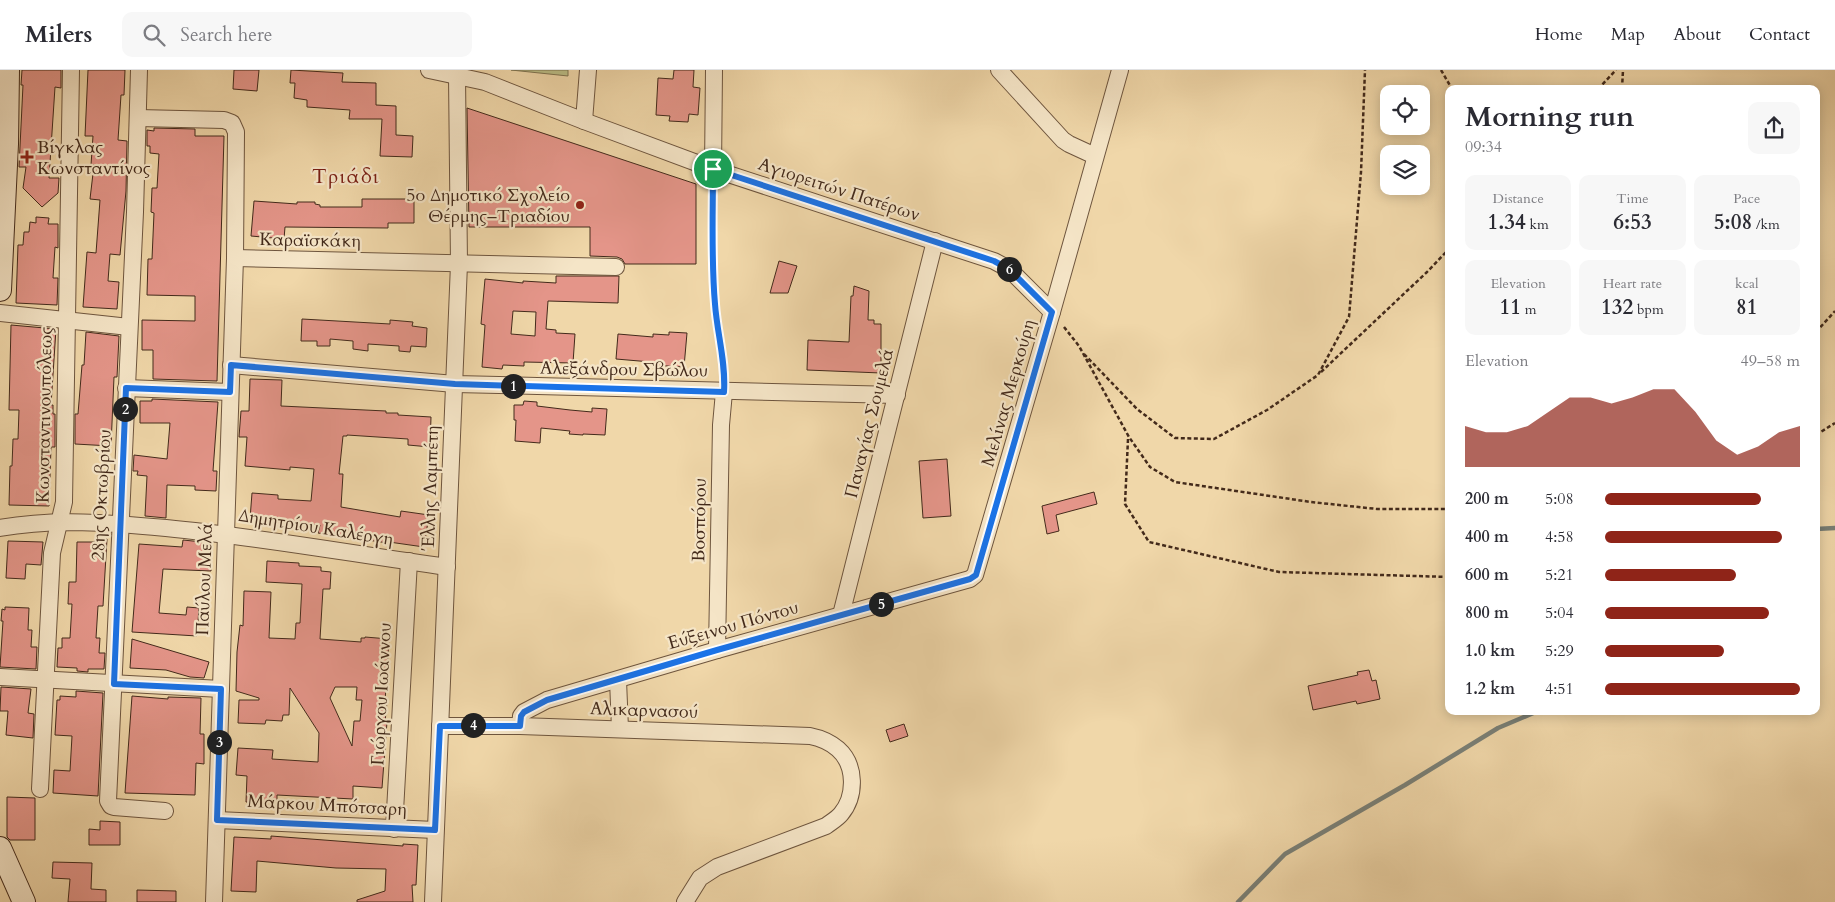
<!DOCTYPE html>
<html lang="en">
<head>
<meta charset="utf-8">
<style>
  body { margin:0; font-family:Cardo,serif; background:#f7f7f7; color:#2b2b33; height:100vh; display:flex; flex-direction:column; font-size:19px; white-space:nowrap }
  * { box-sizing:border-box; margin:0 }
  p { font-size:16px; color:#7c7c81 }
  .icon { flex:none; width:28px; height:28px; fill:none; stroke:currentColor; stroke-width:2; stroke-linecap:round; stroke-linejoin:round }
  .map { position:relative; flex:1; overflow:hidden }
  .drawer { position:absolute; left:1445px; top:15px; width:375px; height:630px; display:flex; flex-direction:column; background:#fff; border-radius:10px; box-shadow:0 2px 12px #0003 }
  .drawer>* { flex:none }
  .controls { position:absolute; left:1380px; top:15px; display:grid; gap:10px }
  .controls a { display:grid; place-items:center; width:50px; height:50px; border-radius:10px; background:#fff; box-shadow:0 2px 12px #0003; font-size:25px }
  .pin { position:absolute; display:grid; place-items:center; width:42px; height:42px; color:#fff; margin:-21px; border:2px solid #fff; border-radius:50%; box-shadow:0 1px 5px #0007 }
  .km { position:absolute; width:25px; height:25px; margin:-12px; border-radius:50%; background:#222; color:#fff; font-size:14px; line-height:25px; text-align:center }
  .round { display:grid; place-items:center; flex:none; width:52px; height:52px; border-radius:10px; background:#f7f7f7 }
  .head { display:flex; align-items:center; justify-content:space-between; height:85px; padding:0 20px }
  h1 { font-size:28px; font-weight:600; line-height:38px }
  .metrics { display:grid; grid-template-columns:repeat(3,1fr); gap:8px; height:85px; padding:5px 20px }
  .metrics div { display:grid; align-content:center; border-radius:10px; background:#f7f7f7; text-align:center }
  .metrics b { font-size:21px; font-weight:600 }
  .metrics small { font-size:14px; font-weight:400 }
  .metrics p { font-size:14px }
  .chart { height:140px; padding:10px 20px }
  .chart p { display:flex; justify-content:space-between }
  .chart svg { width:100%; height:90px; margin-top:5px; fill:#8f2418; opacity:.7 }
  ul { padding:0 20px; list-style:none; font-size:16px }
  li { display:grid; grid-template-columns:80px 60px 1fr; align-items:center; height:38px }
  li i { height:12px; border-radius:6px; background:#8f2418 }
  header { display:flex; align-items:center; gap:30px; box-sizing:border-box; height:70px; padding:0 25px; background:#fff; border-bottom:1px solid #e1e1e2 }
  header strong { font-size:24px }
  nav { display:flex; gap:28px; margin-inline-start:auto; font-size:18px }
  .search { width:350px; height:45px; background:#f7f7f7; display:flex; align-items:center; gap:12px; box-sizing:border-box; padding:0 18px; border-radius:10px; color:#7c7c81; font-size:19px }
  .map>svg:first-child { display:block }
  .green { fill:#bbbe87; stroke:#7f7451 }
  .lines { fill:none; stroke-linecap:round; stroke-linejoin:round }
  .stream { stroke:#797f76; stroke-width:4.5 }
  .building { fill:#e49589; stroke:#432a1b; fill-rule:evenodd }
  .street-casing { stroke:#6e553e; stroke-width:18 }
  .secondary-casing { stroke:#432a1b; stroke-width:24 }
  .path { stroke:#432a1b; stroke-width:2.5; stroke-dasharray:4 2.5; stroke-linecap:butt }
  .street { stroke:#f5e5c7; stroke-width:16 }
  .secondary { stroke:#f5e5c7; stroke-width:22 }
  .route-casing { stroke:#fff; stroke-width:10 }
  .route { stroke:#1a73e8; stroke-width:6 }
  .poi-dot { fill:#8f2418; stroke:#f5e5c7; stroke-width:2 }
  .labels { text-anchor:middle; stroke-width:4.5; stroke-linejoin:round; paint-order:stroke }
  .poi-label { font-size:18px; fill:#432a1b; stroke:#f5e5c7; text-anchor:start }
  .street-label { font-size:18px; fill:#432a1b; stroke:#f5e5c7 }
  .quarter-label { font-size:20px; letter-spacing:1px; fill:#7a1f14; stroke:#f5e5c7 }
</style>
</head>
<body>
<header>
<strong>Milers</strong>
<div class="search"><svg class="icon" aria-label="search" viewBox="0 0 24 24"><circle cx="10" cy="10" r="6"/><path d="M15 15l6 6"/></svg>Search here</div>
<nav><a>Home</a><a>Map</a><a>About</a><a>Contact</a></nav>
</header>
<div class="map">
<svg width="1835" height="832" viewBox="0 0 1835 832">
  <rect width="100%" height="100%" fill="#f0d7a9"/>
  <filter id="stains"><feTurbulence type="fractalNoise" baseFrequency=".004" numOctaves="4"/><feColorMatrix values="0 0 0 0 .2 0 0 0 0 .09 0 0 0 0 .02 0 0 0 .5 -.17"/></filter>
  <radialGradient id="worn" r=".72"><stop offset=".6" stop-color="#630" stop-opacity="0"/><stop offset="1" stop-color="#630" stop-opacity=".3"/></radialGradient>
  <polygon class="green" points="511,0 568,0 568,6"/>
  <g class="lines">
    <g class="stream">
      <polyline points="1816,459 1835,458"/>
      <polyline points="1238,832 1285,784 1405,715 1498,658 1538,641"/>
    </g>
  </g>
  <g class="building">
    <polygon points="22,0 61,0 61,18 55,17 49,108 59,108 58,123 42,137 23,118 26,97 19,97 23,15 21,15"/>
    <polygon points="88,0 125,0 124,25 121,25 118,70 127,71 126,121 120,185 110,184 108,211 119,212 117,239 83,237 87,182 96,183 100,130 90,129 94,95 91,95 93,66 85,66"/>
    <polygon points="234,0 259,0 257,21 233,19"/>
    <polygon points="291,0 343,3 342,12 376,13 376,35 396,36 396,65 413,66 412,87 380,86 382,49 349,49 350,40 307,37 307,30 294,28 295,13 290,13"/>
    <polygon points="674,0 694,0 693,17 700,18 698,45 689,44 688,52 669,51 670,46 656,45 658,8 673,9"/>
    <polygon points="467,38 696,114 696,194 625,194 622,189 617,187 590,186 590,157 469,157"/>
    <polygon points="154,58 195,59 195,66 224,66 217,311 153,309 153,280 142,280 142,250 195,251 195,226 147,225 148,189 152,189 154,143 151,142 152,118 157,118 159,84 150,83 150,76 147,76 147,60 154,61"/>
    <polygon points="362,129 414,129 414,153 388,153 388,158 285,157 284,169 251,166 254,131 297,134 297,132 315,132 315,134 320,135 320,137 362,137"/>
    <polygon points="36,147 49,148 48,154 58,154 58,178 55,177 53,208 58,208 57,235 16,233 18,175 23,175 24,162 29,162 30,152 36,153"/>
    <polygon points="779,191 797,196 788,223 770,223"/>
    <path d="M556 206H619L618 233 548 231 546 259 556 260V263L575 264 573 293 524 292V296L503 295 502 299 482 297 485 255 481 254 485 209 523 213V211L556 213ZM513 241 536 242 535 266 511 264Z"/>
    <polygon points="854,216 869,221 868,250 874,250 874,254 881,254 881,303 807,300 808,270 849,272 851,226 853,226"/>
    <polygon points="302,249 390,254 390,250 413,252 412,256 427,258 426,277 411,276 410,282 399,281 399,276 368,274 368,281 353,279 353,271 330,269 330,276 317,276 317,271 301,271"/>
    <polygon points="11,255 56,259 51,335 53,335 53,344 55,344 55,377 51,377 49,436 9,435 10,396 12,396 13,369 18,369 19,340 9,340"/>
    <polygon points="86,262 119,266 117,307 114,307 111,376 75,374 75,344 78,344 82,295 84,295"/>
    <polygon points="669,262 687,263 684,297 651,295 651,292 616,289 618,264 653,267 653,264 669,265"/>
    <polygon points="250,309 282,310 281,336 386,341 386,343 398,343 398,345 431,347 430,377 408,375 408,369 347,365 347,366 343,366 339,404 343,404 341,437 400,447 401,441 429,445 424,477 389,472 388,473 318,463 320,455 285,452 285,456 264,454 264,450 250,449 252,423 278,425 278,429 311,431 314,399 290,397 290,400 245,396 247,367 239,367 241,341 249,341"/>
    <polygon points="152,329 218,332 213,401 217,401 216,421 195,420 195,416 167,415 166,448 145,446 147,406 137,405 138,401 133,401 134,385 167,389 170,353 140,353 140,331 152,331"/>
    <polygon points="524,331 537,332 537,336 570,340 592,342 592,338 607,339 605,365 583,364 583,365 569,364 570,361 541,358 540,373 515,371 516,350 514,350 514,335 523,335"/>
    <polygon points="947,389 951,446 923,448 919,391"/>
    <polygon points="1094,422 1097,434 1056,445 1059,461 1047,464 1042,436"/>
    <polygon points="95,468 107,469 103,536 98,536 96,568 100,568 99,583 105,583 104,599 88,599 88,602 77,601 77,598 57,597 58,578 62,578 62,568 70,568 72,534 68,534 69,512 76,512 77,472 95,472"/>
    <polygon points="183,470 212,473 211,501 163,499 159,543 186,545 187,537 199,538 197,566 132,562 139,474 182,477"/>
    <polygon points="8,471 43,472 41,495 26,494 25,509 6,508"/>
    <path d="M267 491 299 493V496L321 497V501L331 502 330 519H323L320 569 361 572V568H365V567L389 569 385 632H387L385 652H387L382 718 353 716V729L277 725V731L268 730V733L246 732 247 706 236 705 238 678 273 680 272 689 318 692 319 663 290 618 289 645H283L282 651 266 650 265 654 238 653 239 630H259V628L236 621 237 582 240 555 243 556 244 521 271 522 269 568 295 569 296 553H300L302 514 266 512ZM335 617H357L356 630H362L360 651H354L352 676 330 628Z"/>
    <polygon points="5,537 29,538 28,560 32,560 31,577 37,577 36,599 0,597 3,551 1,551 2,539 5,540"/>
    <polygon points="132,569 209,592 204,608 190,607 166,600 130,598"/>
    <polygon points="1369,600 1372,611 1376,610 1380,629 1357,634 1356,631 1313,640 1308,616 1358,605 1357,602"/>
    <polygon points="1,617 31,619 28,643 34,644 33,668 6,665 8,641 0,641"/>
    <polygon points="76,621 103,623 98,726 53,723 54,700 70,701 72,666 55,665 57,630 60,630 60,626 76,627"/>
    <polygon points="132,626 168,629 168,627 201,628 200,664 204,664 204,694 196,693 195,725 125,723"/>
    <polygon points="904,654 908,666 890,672 886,660"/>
    <polygon points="7,727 35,728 35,770 10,770 7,767"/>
    <polygon points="100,751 120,752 120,775 89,775 89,759 100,760"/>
    <polygon points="271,766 403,776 403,774 418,775 416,815 412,815 413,832 357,832 357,830 385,821 386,799 336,798 257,791 256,822 231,821 234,767 271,769"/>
    <polygon points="53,792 92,793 91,819 106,820 106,832 68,832 70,809 52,808"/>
    <polygon points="137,820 176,821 176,832 137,832"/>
  </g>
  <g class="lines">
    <defs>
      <g id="street">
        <polyline points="139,0 135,142 108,731 111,736 114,737 165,741"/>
        <polyline points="429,0 485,12 584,51 713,99 994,191 1009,199 1052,242"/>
        <polyline points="999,0 1063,70 1069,74 1095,86"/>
        <polyline points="138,48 224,50 232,53 236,62 235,188 214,832"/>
        <polyline points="584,51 588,0"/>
        <polyline points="713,99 714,0"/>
        <polyline points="235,188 616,197"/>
        <polyline points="0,243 129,257"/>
        <polyline points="231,295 455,314 897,325"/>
        <polyline points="126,318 230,322"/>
        <path d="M0 458C54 448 111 453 166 458 260 467 353 484 447 497"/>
        <polyline points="841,545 935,171"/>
        <polyline points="717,580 721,355 724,322"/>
        <polyline points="0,607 221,619"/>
        <polyline points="618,610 620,659"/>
        <path d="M440 656H520L810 666C820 668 830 672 838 679 856 695 856 726 841 744 837 749 831 752 826 756L717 797 700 808 685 832"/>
        <polyline points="520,656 521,646 524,642 547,630 717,580 970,509 975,505 1052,242 1120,0"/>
        <polyline points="40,719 52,483 64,432 71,0"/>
        <polyline points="217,750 435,760"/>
        <polyline points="394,759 409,491"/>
        <polyline points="433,832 459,194 457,5"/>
      </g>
      <g id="secondary">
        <polyline points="0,220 7,74 8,0"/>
        <polyline points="0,778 24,832"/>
      </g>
    </defs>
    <use href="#street" class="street-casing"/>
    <use href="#secondary" class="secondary-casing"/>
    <g class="path">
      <polyline points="1441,0 1452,19"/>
      <polyline points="1598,19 1616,0"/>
      <polyline points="1622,19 1623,0"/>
      <polyline points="713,114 715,236 725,305"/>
      <polyline points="1064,257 1079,276 1129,367 1150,397 1175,412 1311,432 1377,439 1449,439"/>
      <polyline points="1816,262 1835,241"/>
      <polyline points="1084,284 1137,339 1175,368 1214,369 1267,340 1318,305 1349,247 1361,102 1365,0"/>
      <polyline points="1321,302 1427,202 1449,179"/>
      <polyline points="1816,365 1835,353"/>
      <polyline points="1128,369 1125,434 1149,472 1279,502 1449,507"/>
    </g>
    <use href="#street" class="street"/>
    <use href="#secondary" class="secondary"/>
  </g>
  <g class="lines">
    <defs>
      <path id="route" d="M713 99 994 191 1009 199 1052 242 976 505 970 509 717 580 547 630 524 642 521 646 520 656H440L435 760 217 750 221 619 114 614 126 318 230 322 231 295 455 314 724 322C726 292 717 263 715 234 711 189 713 144 713 99Z"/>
    </defs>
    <use href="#route" class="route-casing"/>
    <use href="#route" class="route"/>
  </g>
  <g class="poi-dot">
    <path d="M24.5 79.5h5v5h5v5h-5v5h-5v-5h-5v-5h5z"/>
    <circle cx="580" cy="135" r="5"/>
  </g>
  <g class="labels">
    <g class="poi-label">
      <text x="37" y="83">Βίγκλας<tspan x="37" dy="21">Κωνσταντίνος</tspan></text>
      <text x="570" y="131" text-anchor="end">5ο Δημοτικό Σχολείο<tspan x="570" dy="21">Θέρμης–Τριαδίου</tspan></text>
    </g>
    <g class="street-label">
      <text transform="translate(839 119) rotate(18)" y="6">Αγιορειτών Πατέρων</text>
      <text transform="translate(310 170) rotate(1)" y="6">Καραϊσκάκη</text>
      <text transform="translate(624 299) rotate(1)" y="6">Αλεξάνδρου Σβώλου</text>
      <text transform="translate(1008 323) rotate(-74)" y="6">Μελίνας Μερκούρη</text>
      <text transform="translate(44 345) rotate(-89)" y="6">Κωνσταντινουπόλεως</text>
      <text transform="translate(869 353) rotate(-76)" y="6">Παναγίας Σουμελά</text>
      <text transform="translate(430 418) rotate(-88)" y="6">Έλλης Λαμπέτη</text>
      <text transform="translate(101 425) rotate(-87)" y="6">28ης Οκτωβρίου</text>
      <text transform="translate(699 450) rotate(-89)" y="6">Βοσπόρου</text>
      <text transform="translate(316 457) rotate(9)" y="6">Δημητρίου Καλέργη</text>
      <text transform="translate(204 509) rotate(-88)" y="6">Παύλου Μελά</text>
      <text transform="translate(733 555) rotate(-16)" y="6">Εύξεινου Πόντου</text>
      <text transform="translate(381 624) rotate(-87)" y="6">Γιώργου Ιωάννου</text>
      <text transform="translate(644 640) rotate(2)" y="6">Αλικαρνασού</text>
      <text transform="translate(327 735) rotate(3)" y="6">Μάρκου Μπότσαρη</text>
    </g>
    <g class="quarter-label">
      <text x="346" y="113">Τριάδι</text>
    </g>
  </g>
  <rect width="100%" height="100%" filter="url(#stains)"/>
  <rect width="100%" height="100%" fill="url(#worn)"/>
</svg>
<div class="controls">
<a><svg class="icon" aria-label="locate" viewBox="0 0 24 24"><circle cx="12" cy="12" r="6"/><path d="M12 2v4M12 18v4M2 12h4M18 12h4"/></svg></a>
<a><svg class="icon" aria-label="layers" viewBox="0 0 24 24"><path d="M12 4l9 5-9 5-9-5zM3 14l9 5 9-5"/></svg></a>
</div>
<div class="pin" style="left:713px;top:99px;background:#1e9e55"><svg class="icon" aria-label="arrive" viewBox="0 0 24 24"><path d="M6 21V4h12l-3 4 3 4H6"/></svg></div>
<b class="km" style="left:513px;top:316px">1</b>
<b class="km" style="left:125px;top:339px">2</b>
<b class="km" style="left:219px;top:672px">3</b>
<b class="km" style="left:473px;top:655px">4</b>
<b class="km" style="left:881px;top:534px">5</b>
<b class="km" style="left:1009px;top:199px">6</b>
<section class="drawer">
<div class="head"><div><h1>Morning run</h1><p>09:34</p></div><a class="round"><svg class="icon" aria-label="share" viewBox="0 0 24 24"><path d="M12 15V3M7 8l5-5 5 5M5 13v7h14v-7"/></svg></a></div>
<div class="metrics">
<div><p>Distance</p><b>1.34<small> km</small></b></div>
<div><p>Time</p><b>6:53</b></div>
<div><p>Pace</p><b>5:08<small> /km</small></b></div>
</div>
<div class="metrics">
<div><p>Elevation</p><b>11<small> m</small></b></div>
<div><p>Heart rate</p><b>132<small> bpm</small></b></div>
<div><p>kcal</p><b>81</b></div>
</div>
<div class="chart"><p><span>Elevation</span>49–58 m</p>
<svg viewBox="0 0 160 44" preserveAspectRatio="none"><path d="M0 44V24L10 27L20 27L30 24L40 17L50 10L60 10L70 13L80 10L90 6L100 6L110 17L120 31L130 38L140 34L150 27L160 24V44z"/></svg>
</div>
<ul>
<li><b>200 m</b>5:08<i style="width:80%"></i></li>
<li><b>400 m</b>4:58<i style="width:91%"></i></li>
<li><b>600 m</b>5:21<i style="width:67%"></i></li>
<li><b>800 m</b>5:04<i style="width:84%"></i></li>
<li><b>1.0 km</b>5:29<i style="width:61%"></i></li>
<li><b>1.2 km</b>4:51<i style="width:100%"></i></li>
</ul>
</section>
</div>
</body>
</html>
